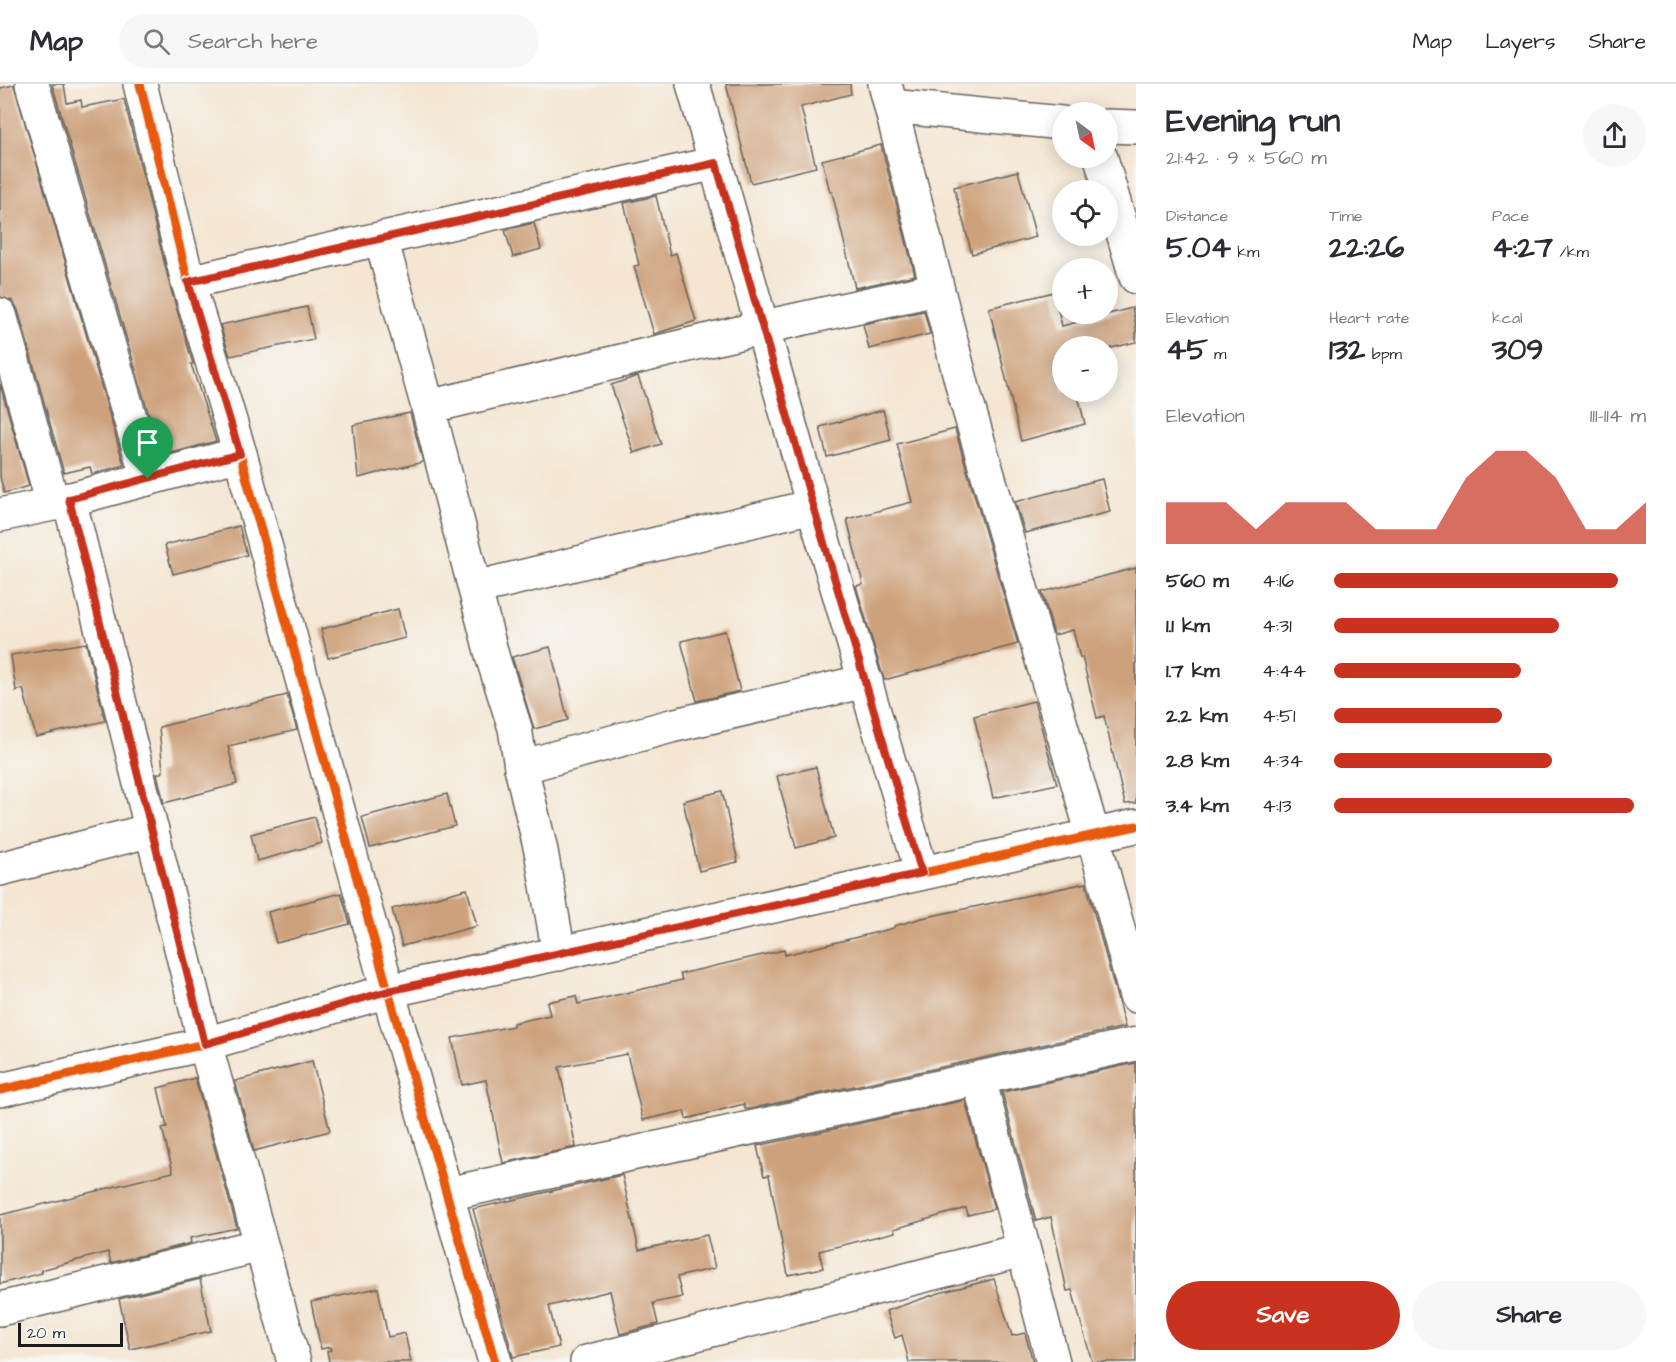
<!DOCTYPE html>
<html lang="en">
<head>
<meta charset="utf-8">
<style>
  body { margin:0; font-family:"Architects Daughter",sans-serif; background:#f7f7f7; color:#2b2b33; height:100vh; display:flex; flex-direction:column; font-size:22px; white-space:nowrap }
  * { box-sizing:border-box; margin:0 }
  p { font-size:20px; color:#7c7c81 }
  .icon { flex:none; width:33px; height:33px; fill:none; stroke:currentColor; stroke-width:2; stroke-linecap:round; stroke-linejoin:round }
  .map { position:relative; flex:1; overflow:hidden }
  .side { display:flex; flex-direction:column; background:#fff; width:540px }
  .side>* { flex:none }
  .needle { width:39px; rotate:147deg }
  .tools { position:absolute; left:1052px; top:18px; display:grid; gap:12px }
  .tools a { display:grid; place-items:center; width:66px; height:66px; border-radius:50%; background:#fff; box-shadow:0 3px 15px #0003; font-size:30px }
  .scale { position:absolute; left:18px; bottom:15px; width:105px; box-sizing:border-box; padding-left:6px; border:3px solid #1c1c1c; border-top:0; font-size:16px; line-height:21px; white-space:nowrap; color:#1c1c1c; -webkit-text-stroke:4px #f6f6f2; paint-order:stroke }
  .pin { position:absolute; display:grid; place-items:center; width:51px; height:51px; color:#fff; margin:-62px -26px; border-radius:50% 50% 50% 0; rotate:-45deg; box-shadow:0 0 6px #0007 }
  .pin .icon { rotate:45deg }
  .round { display:grid; place-items:center; flex:none; width:63px; height:63px; border-radius:32px; background:#f7f7f7 }
  .headline { display:flex; align-items:center; justify-content:space-between; height:102px; padding:0 30px }
  h1 { font-size:33px; font-weight:700; line-height:45px }
  .figures { display:grid; grid-template-columns:repeat(3,1fr); gap:9px; height:102px; padding:6px 30px }
  .figures div { display:grid; align-content:center }
  .figures b { font-size:30px; font-weight:700 }
  .figures small { font-size:16px; font-weight:400 }
  .figures p { font-size:16px }
  .chart { height:168px; padding:12px 30px }
  .chart p { display:flex; justify-content:space-between }
  .chart svg { width:100%; height:108px; margin-top:6px; fill:#c8321e; opacity:.7 }
  .action { display:flex; gap:12px; margin-top:auto; padding:12px 30px }
  .action a { flex:1; height:69px; border-radius:36px; background:#c8321e; color:#fff; font-size:24px; font-weight:700; line-height:69px; text-align:center }
  .action a+a { background:#f7f7f7; color:#2b2b33 }
  ul { padding:0 30px; list-style:none; font-size:20px }
  li { display:grid; grid-template-columns:96px 72px 1fr; align-items:center; height:45px }
  li i { height:15px; border-radius:8px; background:#c8321e }
  header { display:flex; align-items:center; gap:36px; box-sizing:border-box; height:84px; padding:0 30px; background:#fff; border-bottom:2px solid #e1e1e2 }
  header strong { font-size:28px }
  nav { display:flex; gap:33px; margin-inline-start:auto; font-size:21px }
  .search { width:420px; height:54px; background:#f7f7f7; display:flex; align-items:center; gap:15px; box-sizing:border-box; padding:0 21px; border-radius:33px; color:#7c7c81; font-size:22px }
  main { display:flex; flex:1; min-height:0 }
  .map>svg:first-child { display:block }
  .building { fill:#cda17b }
  .lines { fill:none; stroke-linecap:round; stroke-linejoin:round }
  .minor-casing { stroke:#68635c; stroke-width:36 }
  .minor { stroke:#fff; stroke-width:33 }
  .cycleway-casing { stroke:#f6f6f2; stroke-width:13 }
  .cycleway { stroke:#e8590c; stroke-width:9 }
  .route-casing { stroke:#fff; stroke-width:12 }
  .route { stroke:#c8321e; stroke-width:8 }
</style>
</head>
<body>
<header>
<strong>Map</strong>
<div class="search"><svg class="icon" aria-label="search" viewBox="0 0 24 24"><circle cx="10" cy="10" r="6"/><path d="M15 15l6 6"/></svg>Search here</div>
<nav><a>Map</a><a>Layers</a><a>Share</a></nav>
</header>
<main>
<div class="map">
<svg width="1136" height="1278" viewBox="0 0 1136 1278">
  <rect width="100%" height="100%" fill="#f6f6f2"/>
  <filter id="ink" filterUnits="userSpaceOnUse"><feTurbulence type="fractalNoise" baseFrequency=".0167" numOctaves="2"/><feDisplacementMap in="SourceGraphic" scale="12" xChannelSelector="R" yChannelSelector="G"/><feConvolveMatrix kernelMatrix="1 2 1 2 8 2 1 2 1" color-interpolation-filters="sRGB"/></filter>
  <filter id="wash" filterUnits="userSpaceOnUse"><feTurbulence type="fractalNoise" baseFrequency=".008" numOctaves="4" result="noise"/><feDisplacementMap in="SourceGraphic" scale="24" xChannelSelector="R" yChannelSelector="G"/><feGaussianBlur stdDeviation="1.35" result="paint"/><feColorMatrix in="noise" values="0 0 0 0 0 0 0 0 0 0 0 0 0 0 0 0 0 1.4 0 .05"/><feComposite in="paint" operator="in"/></filter>
  <g filter="url(#wash)">
    <rect width="100%" height="100%" fill="#f4e6d3"/>
    <g id="blocks">
      <g class="building">
        <polygon points="52,0 64,0 67,19 81,16 82,23 124,15 170,202 193,280 191,280 216,357 161,372"/>
        <polygon points="726,0 850,0 851,10 801,23 816,83 751,99"/>
        <polygon points="14,1 124,381 92,390 90,383 64,389 18,226 13,217 0,213 0,4"/>
        <polygon points="881,61 915,191 855,204 832,108 830,108 822,76"/>
        <polygon points="1018,87 1036,153 972,170 954,103"/>
        <polygon points="656,112 670,171 676,169 696,237 654,250 634,182 639,181 624,119"/>
        <polygon points="534,139 541,165 513,173 505,146"/>
        <polygon points="1054,208 1062,242 1132,224 1136,241 1136,258 1107,265 1107,262 1062,262 1062,308 1077,308 1085,340 1021,357 989,224"/>
        <polygon points="307,223 314,255 230,272 220,241"/>
        <polygon points="924,227 930,250 869,265 863,240"/>
        <polygon points="638,292 661,360 634,369 611,301"/>
        <polygon points="0,300 29,402 4,409 0,393"/>
        <polygon points="883,326 891,356 827,373 820,343"/>
        <polygon points="410,329 423,378 358,394 353,341"/>
        <polygon points="955,345 1018,560 884,596 856,502 863,500 847,435 912,418 897,360"/>
        <polygon points="1102,395 1110,428 1025,449 1015,418"/>
        <polygon points="239,442 247,471 173,490 165,461"/>
        <polygon points="1136,484 1136,719 1125,720 1104,632 1097,634 1082,573 1080,574 1073,546 1054,551 1042,508"/>
        <polygon points="398,525 405,554 328,574 321,545"/>
        <polygon points="725,547 740,607 697,617 681,557"/>
        <polygon points="86,559 105,637 36,653 23,605 16,607 11,571"/>
        <polygon points="550,563 568,636 534,645 512,573"/>
        <polygon points="287,611 297,646 228,662 237,700 164,719 157,690 163,688 159,643"/>
        <polygon points="1034,617 1057,700 993,714 974,632"/>
        <polygon points="816,683 834,754 796,764 777,692"/>
        <polygon points="722,707 738,778 699,787 683,717"/>
        <polygon points="447,710 455,742 370,764 362,733"/>
        <polygon points="315,733 322,759 257,777 251,750"/>
        <polygon points="1086,799 1125,943 749,1025 745,1025 744,1020 686,1035 684,1027 643,1036 627,970 559,983 576,1063 503,1079 486,996 462,1001 452,954 513,942 513,939 550,931 547,918 576,912 578,920 682,896 680,890 784,866 785,871 894,844 894,842 922,834"/>
        <polygon points="467,805 477,842 402,862 392,825"/>
        <polygon points="341,809 350,840 276,859 268,828"/>
        <polygon points="312,977 330,1047 254,1067 235,997"/>
        <polygon points="1136,979 1136,1278 1092,1278 1072,1206 1067,1207 1051,1133 1036,1137 1002,1008"/>
        <polygon points="195,994 237,1144 190,1154 191,1159 111,1179 108,1168 41,1186 42,1189 0,1200 0,1131 173,1088 162,1044 167,1043 158,1004"/>
        <polygon points="965,1016 994,1125 968,1131 966,1124 894,1145 895,1148 819,1167 823,1184 788,1191 769,1091 764,1092 757,1062"/>
        <polygon points="622,1091 639,1166 707,1151 715,1184 677,1193 682,1213 653,1219 658,1240 620,1250 610,1207 549,1222 559,1263 513,1273 473,1125"/>
        <polygon points="200,1195 211,1247 130,1265 119,1215"/>
        <polygon points="994,1195 1012,1252 1025,1249 1033,1278 909,1278 902,1251 895,1254 886,1227 939,1209"/>
        <polygon points="378,1204 388,1253 405,1249 411,1278 329,1278 327,1267 331,1266 330,1263 321,1265 311,1218"/>
      </g>
    </g>
  </g>
  <g filter="url(#ink)">
    <use href="#blocks" fill-opacity="0" stroke="#68635c" stroke-width="1.5"/>
    <g class="lines">
      <defs>
        <g id="minor">
          <polyline points="32,0 148,395"/>
          <polyline points="140,0 188,198 240,370 388,907 495,1278"/>
          <polyline points="693,0 813,422 922,789"/>
          <polyline points="885,0 965,312 1093,751 1136,912"/>
          <polyline points="891,22 1062,39"/>
          <polyline points="1107,42 1136,43"/>
          <polyline points="1101,74 1136,193"/>
          <polyline points="381,155 428,323 493,575 515,644 521,683 541,767 559,870"/>
          <polyline points="188,198 716,79"/>
          <polyline points="0,231 53,420"/>
          <polyline points="428,323 764,243 937,205"/>
          <polyline points="69,415 205,960 294,1278"/>
          <polyline points="0,431 53,420 240,370"/>
          <polyline points="475,504 813,422"/>
          <polyline points="521,683 671,642 866,597"/>
          <polyline points="0,785 152,746"/>
          <polyline points="979,995 1053,1278"/>
          <polyline points="0,1006 205,960 388,907 1136,742"/>
          <polyline points="447,1110 1136,960"/>
          <polyline points="0,1225 261,1161"/>
          <polyline points="587,1278 1023,1166"/>
        </g>
      </defs>
      <use href="#minor" class="minor-casing"/>
      <use href="#minor" class="minor"/>
      <defs>
        <g id="cycleway">
          <polyline points="140,0 188,198 240,370 388,907 495,1278"/>
          <polyline points="0,1006 205,960 388,907 1136,742"/>
        </g>
      </defs>
      <use href="#cycleway" class="cycleway-casing"/>
      <use href="#cycleway" class="cycleway"/>
    </g>
  </g>
  <g class="lines" filter="url(#ink)">
    <defs>
      <polygon id="route" points="716,79 813,422 922,789 388,907 205,960 69,415 240,370 188,198"/>
    </defs>
    <use href="#route" class="route-casing"/>
    <use href="#route" class="route"/>
  </g>
</svg>
<div class="tools">
<a><svg class="needle" viewBox="-14 -14 28 28"><path d="M0-13l5 13h-10z" fill="#e53935"/><path d="M0 13l5-13h-10z" fill="#7c7c81"/></svg></a>
<a><svg class="icon" aria-label="locate" viewBox="0 0 24 24"><circle cx="12" cy="12" r="6"/><path d="M12 2v4M12 18v4M2 12h4M18 12h4"/></svg></a>
<a>+</a>
<a>−</a>
</div>
<div class="scale">20 m</div>
<div class="pin" style="left:148px;top:395px;background:#1e9e55"><svg class="icon" aria-label="arrive" viewBox="0 0 24 24"><path d="M6 21V4h12l-3 4 3 4H6"/></svg></div>
</div>
<section class="side">
<div class="headline"><div><h1>Evening run</h1><p>21:42 · 9 × 560 m</p></div><a class="round"><svg class="icon" aria-label="share" viewBox="0 0 24 24"><path d="M12 15V3M7 8l5-5 5 5M5 13v7h14v-7"/></svg></a></div>
<div class="figures">
<div><p>Distance</p><b>5.04<small> km</small></b></div>
<div><p>Time</p><b>22:26</b></div>
<div><p>Pace</p><b>4:27<small> /km</small></b></div>
</div>
<div class="figures">
<div><p>Elevation</p><b>45<small> m</small></b></div>
<div><p>Heart rate</p><b>132<small> bpm</small></b></div>
<div><p>kcal</p><b>309</b></div>
</div>
<div class="chart"><p><span>Elevation</span>111–114 m</p>
<svg viewBox="0 0 160 44" preserveAspectRatio="none"><path d="M0 44V27L10 27L20 27L30 38L40 27L50 27L60 27L70 38L80 38L90 38L100 17L110 6L120 6L130 17L140 38L150 38L160 27V44z"/></svg>
</div>
<ul>
<li><b>560 m</b>4:16<i style="width:91%"></i></li>
<li><b>1.1 km</b>4:31<i style="width:72%"></i></li>
<li><b>1.7 km</b>4:44<i style="width:60%"></i></li>
<li><b>2.2 km</b>4:51<i style="width:54%"></i></li>
<li><b>2.8 km</b>4:34<i style="width:70%"></i></li>
<li><b>3.4 km</b>4:13<i style="width:96%"></i></li>
</ul>
<div class="action"><a>Save</a><a>Share</a></div>
</section>
</main>
</body>
</html>
